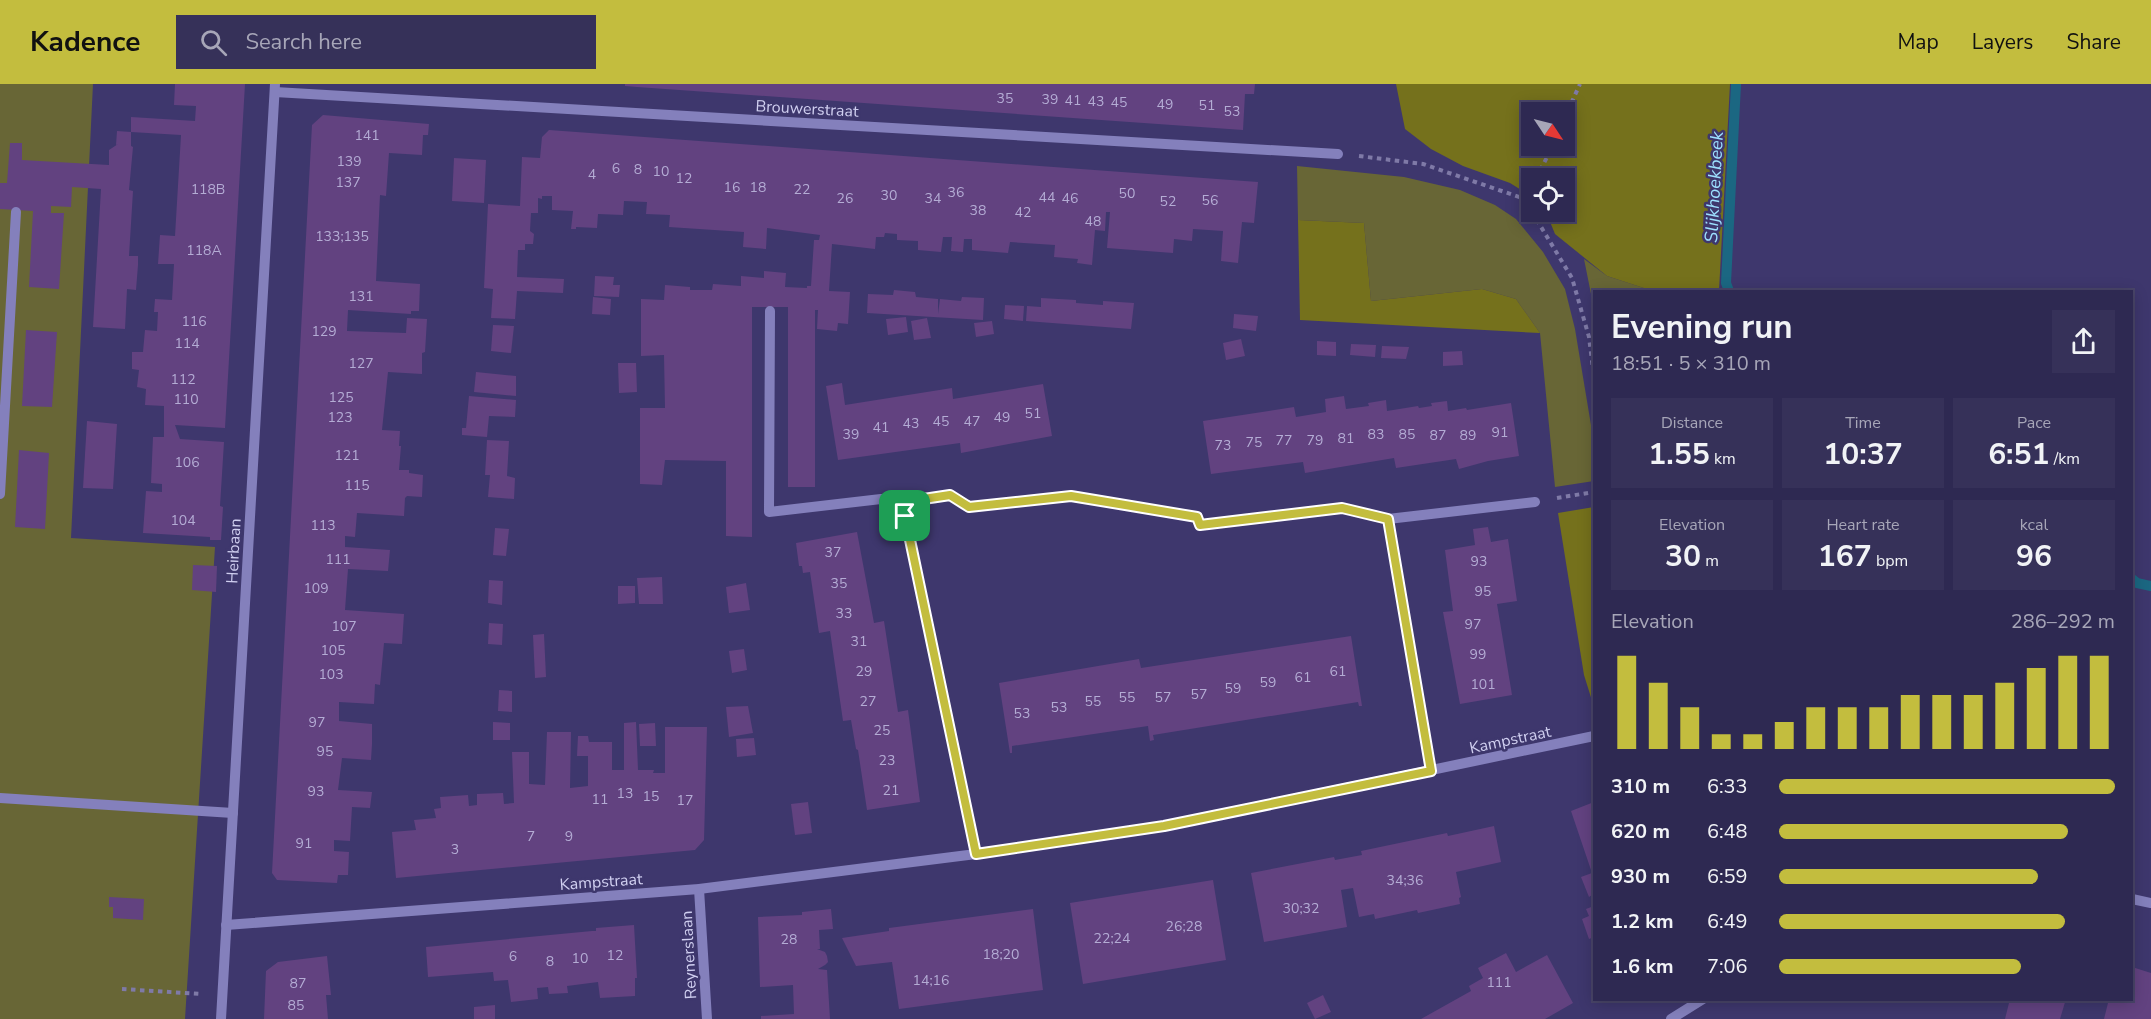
<!DOCTYPE html>
<html lang="en">
<head>
<meta charset="utf-8">
<style>
  body { margin:0; font-family:"Nunito Sans",sans-serif; background:#363159; color:#f1f3f6; height:100vh; display:flex; flex-direction:column; font-size:22px; white-space:nowrap }
  * { box-sizing:border-box; margin:0 }
  p { font-size:20px; color:#a7a6b8 }
  .icon { flex:none; width:33px; height:33px; fill:none; stroke:currentColor; stroke-width:2; stroke-linecap:round; stroke-linejoin:round }
  .map { position:relative; flex:1; overflow:hidden }
  .details { position:absolute; left:1593px; top:206px; width:540px; height:711px; display:flex; flex-direction:column; background:#2e2952; border-radius:0px; box-shadow:0 3px 15px #0003,0 0 0 2px #494569 }
  .details>* { flex:none }
  .needle { width:39px; rotate:125deg }
  .controls { position:absolute; left:1521px; top:18px; display:grid; gap:12px }
  .controls a { display:grid; place-items:center; width:54px; height:54px; border-radius:0px; background:#2e2952; box-shadow:0 3px 15px #0003,0 0 0 2px #494569; font-size:30px }
  .pin { position:absolute; display:grid; place-items:center; width:51px; height:51px; color:#fff; margin:-26px; border-radius:12px; box-shadow:0 3px 9px #0006 }
  .round { display:grid; place-items:center; flex:none; width:63px; height:63px; border-radius:0px; background:#363159 }
  .overview { display:flex; align-items:center; justify-content:space-between; height:102px; padding:0 18px }
  h1 { font-size:33px; font-weight:700; line-height:45px }
  .stats { display:grid; grid-template-columns:repeat(3,1fr); gap:9px; height:102px; padding:6px 18px }
  .stats div { display:grid; align-content:center; border-radius:0px; background:#363159; text-align:center }
  .stats b { font-size:30px; font-weight:700 }
  .stats small { font-size:16px; font-weight:400 }
  .stats p { font-size:16px }
  .chart { height:168px; padding:12px 18px }
  .chart p { display:flex; justify-content:space-between }
  .chart svg { width:100%; height:108px; margin-top:6px; stroke:#c3bd3e; stroke-width:6 }
  ul { padding:0 18px; list-style:none; font-size:20px }
  li { display:grid; grid-template-columns:96px 72px 1fr; align-items:center; height:45px }
  li i { height:15px; border-radius:8px; background:#c3bd3e }
  header { display:flex; align-items:center; gap:36px; box-sizing:border-box; height:84px; padding:0 30px; background:#c3bd3e; color:#111 }
  header strong { font-size:28px }
  nav { display:flex; gap:33px; margin-inline-start:auto; font-size:21px }
  .search { width:420px; height:54px; background:#363159; display:flex; align-items:center; gap:15px; box-sizing:border-box; padding:0 21px; border-radius:0px; color:#a7a6b8; font-size:22px }
  .map>svg:first-child { display:block }
  .green { fill:#686636 }
  .forest { fill:#75711c; fill-rule:evenodd }
  .lines { fill:none; stroke-linecap:round; stroke-linejoin:round }
  .stream { stroke:#1b6782; stroke-width:10 }
  .building { fill:#624280 }
  .path { stroke:#7f7aa7; stroke-width:4; stroke-dasharray:4.5 4.5; stroke-linecap:butt }
  .minor { stroke:#8480bc; stroke-width:10 }
  .route-casing { stroke:#fff; stroke-width:12 }
  .route { stroke:#c3bd3e; stroke-width:8 }
  .labels { text-anchor:middle; stroke-width:5; stroke-linejoin:round; paint-order:stroke }
  .number-label { font-size:14px; fill:#b4acd4 }
  .street-label { font-size:16px; fill:#d0cff0; stroke:#3e376d }
  .water-label { font-size:18px; font-style:italic; fill:#9de1ff; stroke:#3e376d }
</style>
</head>
<body>
<header>
<strong>Kadence</strong>
<div class="search"><svg class="icon" aria-label="search" viewBox="0 0 24 24"><circle cx="10" cy="10" r="6"/><path d="M15 15l6 6"/></svg>Search here</div>
<nav><a>Map</a><a>Layers</a><a>Share</a></nav>
</header>
<div class="map">
<svg width="2151" height="935" viewBox="0 0 2151 935">
  <rect width="100%" height="100%" fill="#3e376d"/>
  <g class="green">
    <polygon points="0,0 93,0 71,454 215,463 185,935 0,935"/>
    <polygon points="1297,82 1404,93 1460,106 1495,121 1516,135 1543,168 1565,205 1575,245 1594,359 1594,397 1555,403 1540,249 1516,215 1482,205 1371,217 1364,139 1298,136"/>
    <polygon points="1584,175 1607,192 1653,207 1594,207 1594,225"/>
  </g>
  <g class="forest">
    <path d="M1396 0H1730L1719 207H1653L1607 192 1555 150 1546 128H1564V94H1532L1531 112 1510 99 1463 82 1431 65 1405 45ZM1532 28H1564V62H1532Z"/>
    <polygon points="1298,136 1364,139 1371,217 1482,205 1516,215 1540,249 1300,236"/>
    <polygon points="1594,423 1594,623 1584,591 1558,429"/>
  </g>
  <g class="lines">
    <g class="stream">
      <polyline points="1729,207 1726,199 1736,0"/>
      <polyline points="2132,495 2137,499 2151,502"/>
    </g>
  </g>
  <g class="building">
    <polygon points="175,0 245,0 225,344 175,341 180,355 224,358 220,422 223,423 221,456 210,456 210,453 143,449 146,407 162,408 162,400 151,399 153,353 164,353 164,322 145,321 146,305 137,303 139,286 132,285 132,268 143,268 145,246 157,247 158,228 154,228 155,215 172,216 174,180 158,180 160,151 175,152 181,51 131,48 131,62 133,63 129,106 133,107 129,172 138,172 138,181 136,206 127,205 125,245 93,243 101,105 72,103 71,123 51,122 51,129 64,129 59,205 29,203 33,127 0,125 0,99 7,99 10,59 22,59 22,76 109,81 109,66 118,60 116,61 117,47 131,48 131,33 195,37 196,22 174,21"/>
    <polygon points="625,0 1255,0 1254,10 1245,10 1243,46 637,3 625,2"/>
    <polygon points="323,31 429,40 428,51 423,51 422,71 389,69 386,112 380,111 376,197 420,200 419,227 411,227 411,230 348,226 347,247 406,249 407,234 427,235 425,268 422,269 422,290 388,288 382,346 400,347 399,362 401,362 399,386 409,386 409,389 423,391 422,413 407,412 405,414 404,432 357,429 355,453 345,452 345,463 390,466 388,487 348,485 345,526 404,530 402,560 384,559 380,601 375,600 374,620 339,618 339,637 372,640 372,660 371,676 342,674 338,706 372,708 370,724 352,723 350,757 334,756 334,767 349,768 348,791 338,791 337,799 277,796 272,789 312,41"/>
    <polygon points="549,46 1258,98 1254,139 1242,138 1238,179 1221,177 1223,147 1193,145 1192,157 1174,155 1173,169 1107,164 1110,128 1106,128 1105,147 1095,146 1092,181 1077,179 1078,175 1054,173 1055,161 1010,158 1008,169 972,166 972,155 964,155 963,168 951,167 952,153 943,153 941,168 918,166 918,157 897,156 897,150 885,149 884,153 876,153 875,165 832,160 829,207 850,208 848,240 838,239 837,247 817,245 818,226 815,226 815,403 788,403 788,223 752,223 752,453 726,452 726,377 665,376 662,401 640,400 640,324 665,324 664,271 641,272 641,215 664,216 665,201 690,203 690,206 712,206 713,200 741,202 741,192 764,194 764,187 786,189 785,203 807,204 807,202 811,202 814,156 819,156 820,151 767,144 766,165 743,163 744,148 669,143 670,131 646,130 647,118 624,117 623,131 598,130 597,144 576,143 576,145 571,145 573,127 552,126 552,112 542,112 542,115 538,114 538,129 531,129 530,147 534,150 533,160 525,160 525,166 518,166 517,193 564,195 563,209 517,207 515,235 491,234 493,205 484,204 488,120 520,122 522,73 540,74 542,53"/>
    <polygon points="454,74 486,76 484,119 452,117"/>
    <polygon points="595,192 614,193 613,201 620,201 619,213 594,212"/>
    <polygon points="894,206 915,208 916,213 938,215 938,230 940,215 961,217 962,213 984,214 983,236 867,229 868,210 893,211"/>
    <polygon points="593,213 611,215 610,231 592,230"/>
    <polygon points="1041,214 1076,216 1076,219 1103,221 1103,217 1134,219 1131,245 1026,237 1027,222 1041,223"/>
    <polygon points="1005,221 1024,222 1023,237 1004,235"/>
    <polygon points="1234,230 1258,232 1256,247 1233,244"/>
    <polygon points="906,233 908,248 888,251 886,235"/>
    <polygon points="927,234 931,254 914,256 911,237"/>
    <polygon points="992,237 994,250 976,253 974,239"/>
    <polygon points="493,241 514,242 511,269 491,267"/>
    <polygon points="26,246 57,248 52,323 22,322"/>
    <polygon points="1241,255 1245,272 1226,276 1223,259"/>
    <polygon points="1317,257 1336,258 1336,272 1317,271"/>
    <polygon points="1351,260 1376,261 1375,273 1350,271"/>
    <polygon points="1382,262 1409,263 1406,275 1381,274"/>
    <polygon points="1462,267 1463,281 1443,282 1443,268"/>
    <polygon points="618,279 636,279 637,308 619,309"/>
    <polygon points="476,288 516,292 516,312 474,308"/>
    <polygon points="842,299 845,321 952,304 953,315 1043,300 1052,352 961,369 960,359 838,376 826,302"/>
    <polygon points="469,312 516,316 515,333 489,332 487,353 462,351 462,344 466,344"/>
    <polygon points="1344,312 1346,325 1369,322 1368,319 1386,316 1387,327 1418,322 1419,324 1432,322 1431,319 1447,317 1448,327 1466,324 1467,326 1511,319 1519,372 1488,377 1459,385 1456,375 1396,384 1394,374 1305,389 1303,378 1211,390 1203,337 1294,323 1296,333 1326,328 1325,315"/>
    <polygon points="87,337 117,340 113,405 83,404"/>
    <polygon points="487,356 509,357 507,392 515,394 514,415 488,413 490,391 485,391"/>
    <polygon points="19,366 49,369 45,445 15,443"/>
    <polygon points="1488,443 1491,458 1508,455 1517,517 1497,520 1512,611 1460,620 1443,528 1453,527 1445,466 1475,461 1473,445"/>
    <polygon points="495,444 509,445 506,472 493,471"/>
    <polygon points="857,448 874,539 884,537 898,628 908,626 920,718 867,726 858,666 856,665 851,636 843,637 830,547 819,549 810,488 803,489 802,482 799,482 796,459"/>
    <polygon points="193,481 217,482 216,508 192,506"/>
    <polygon points="662,493 663,520 639,520 637,494"/>
    <polygon points="489,496 503,497 502,521 488,519"/>
    <polygon points="746,499 750,526 729,529 726,503"/>
    <polygon points="618,502 635,502 635,519 618,520"/>
    <polygon points="489,539 503,540 502,561 488,560"/>
    <polygon points="544,550 546,593 535,594 533,551"/>
    <polygon points="1351,552 1362,622 1359,622 1358,618 1153,651 1154,656 1150,657 1148,642 1012,662 1012,669 1010,669 999,599 1139,575 1141,584"/>
    <polygon points="744,565 747,586 732,589 729,567"/>
    <polygon points="499,606 512,607 512,628 498,627"/>
    <polygon points="748,622 753,649 729,653 726,623"/>
    <polygon points="493,638 510,639 510,656 493,656"/>
    <polygon points="636,638 638,686 654,686 653,689 665,689 665,643 707,643 704,756 695,766 396,794 392,748 416,746 414,736 436,734 434,725 441,724 440,713 468,711 469,722 477,721 477,710 503,709 504,720 514,719 512,668 529,668 529,700 545,701 547,648 571,648 570,704 588,702 588,672 577,672 578,652 588,652 589,658 612,658 612,686 624,686 624,639"/>
    <polygon points="655,639 656,662 640,662 639,640"/>
    <polygon points="754,654 756,671 737,673 736,655"/>
    <polygon points="808,718 812,749 795,751 791,720"/>
    <polygon points="1594,718 1594,816 1592,811 1589,813 1581,793 1592,789 1571,727"/>
    <polygon points="1494,742 1501,778 1456,788 1461,813 1459,814 1460,820 1418,829 1417,826 1375,835 1374,830 1359,833 1353,804 1341,806 1347,843 1264,858 1251,789 1334,773 1335,776 1362,771 1361,767 1447,749 1448,752"/>
    <polygon points="1213,796 1226,876 1083,900 1070,819"/>
    <polygon points="109,813 144,815 143,836 113,834 113,823 109,823"/>
    <polygon points="1594,822 1594,853 1589,855 1582,835 1589,832 1586,825"/>
    <polygon points="831,825 833,845 819,846 820,865 817,865 825,868 827,872 828,878 825,881 818,885 827,886 830,935 761,935 761,932 794,930 793,901 760,903 758,833 802,831 802,828"/>
    <polygon points="1033,825 1043,906 899,925 892,878 856,882 842,854 889,847 889,844"/>
    <polygon points="634,841 637,894 635,894 635,912 600,914 598,898 567,902 568,909 549,910 548,903 537,904 538,915 511,918 508,896 494,897 493,888 428,893 426,863 592,847 596,847 596,844"/>
    <polygon points="1506,869 1516,888 1547,871 1573,919 1545,935 1421,935 1471,907 1469,902 1483,894 1478,884"/>
    <polygon points="327,872 331,911 326,911 328,935 264,935 266,887 278,878"/>
    <polygon points="2132,883 2151,889 2151,935 2104,935 2109,915 2132,915"/>
    <polygon points="1323,911 1331,928 1315,935 1307,919"/>
    <polygon points="2010,915 2066,915 2060,935 2005,935"/>
    <polygon points="495,921 495,935 474,935 474,923"/>
  </g>
  <g class="lines">
    <g class="path">
      <polyline points="1564,35 1580,0"/>
      <polyline points="1359,72 1423,80 1525,115 1532,126"/>
      <polyline points="1536,94 1553,62"/>
      <polyline points="1525,115 1532,103"/>
      <polyline points="1532,128 1572,194 1589,253 1594,293"/>
      <polyline points="1557,414 1594,408"/>
      <polyline points="1093,415 1183,431"/>
      <polyline points="122,905 201,910"/>
    </g>
    <g class="minor">
      <polyline points="275,8 1338,70"/>
      <polyline points="770,227 769,428 881,415 905,432 976,770"/>
      <polyline points="0,410 16,128"/>
      <polyline points="905,432 917,416 950,411 969,423 1071,412"/>
      <polyline points="1388,435 1431,687"/>
      <polyline points="1200,441 1343,424 1388,435 1535,418"/>
      <polyline points="0,714 233,729"/>
      <polyline points="699,805 707,935"/>
      <polyline points="2132,815 2151,819"/>
      <polyline points="226,841 699,805 976,770 1164,742 1594,652"/>
      <polyline points="221,935 275,0"/>
      <polyline points="1671,935 1703,915"/>
    </g>
  </g>
  <g class="lines">
    <defs>
      <polygon id="route" points="950,411 969,423 1071,412 1197,433 1200,441 1342,424 1388,435 1431,687 1164,742 976,770 905,432 917,416"/>
    </defs>
    <use href="#route" class="route-casing"/>
    <use href="#route" class="route"/>
  </g>
  <g class="labels">
    <g class="number-label">
      <text x="1005" y="19">35</text>
      <text x="1050" y="20">39</text>
      <text x="1073" y="21">41</text>
      <text x="1096" y="22">43</text>
      <text x="1119" y="23">45</text>
      <text x="1165" y="25">49</text>
      <text x="1207" y="26">51</text>
      <text x="1232" y="32">53</text>
      <text x="367" y="56">141</text>
      <text x="349" y="82">139</text>
      <text x="616" y="89">6</text>
      <text x="638" y="90">8</text>
      <text x="661" y="92">10</text>
      <text x="592" y="95">4</text>
      <text x="684" y="99">12</text>
      <text x="348" y="103">137</text>
      <text x="732" y="108">16</text>
      <text x="758" y="108">18</text>
      <text x="208" y="110">118B</text>
      <text x="802" y="110">22</text>
      <text x="956" y="113">36</text>
      <text x="1127" y="114">50</text>
      <text x="889" y="116">30</text>
      <text x="1047" y="118">44</text>
      <text x="845" y="119">26</text>
      <text x="933" y="119">34</text>
      <text x="1070" y="119">46</text>
      <text x="1210" y="121">56</text>
      <text x="1168" y="122">52</text>
      <text x="978" y="131">38</text>
      <text x="1023" y="133">42</text>
      <text x="1093" y="142">48</text>
      <text x="342" y="157">133;135</text>
      <text x="204" y="171">118A</text>
      <text x="361" y="217">131</text>
      <text x="194" y="242">116</text>
      <text x="324" y="252">129</text>
      <text x="187" y="264">114</text>
      <text x="361" y="284">127</text>
      <text x="183" y="300">112</text>
      <text x="341" y="318">125</text>
      <text x="186" y="320">110</text>
      <text x="1033" y="334">51</text>
      <text x="340" y="338">123</text>
      <text x="1002" y="338">49</text>
      <text x="941" y="342">45</text>
      <text x="972" y="342">47</text>
      <text x="911" y="344">43</text>
      <text x="881" y="348">41</text>
      <text x="1500" y="353">91</text>
      <text x="851" y="355">39</text>
      <text x="1376" y="355">83</text>
      <text x="1407" y="355">85</text>
      <text x="1438" y="356">87</text>
      <text x="1468" y="356">89</text>
      <text x="1346" y="359">81</text>
      <text x="1284" y="361">77</text>
      <text x="1315" y="361">79</text>
      <text x="1254" y="363">75</text>
      <text x="1223" y="366">73</text>
      <text x="347" y="376">121</text>
      <text x="187" y="383">106</text>
      <text x="357" y="406">115</text>
      <text x="183" y="441">104</text>
      <text x="323" y="446">113</text>
      <text x="833" y="473">37</text>
      <text x="338" y="480">111</text>
      <text x="1479" y="482">93</text>
      <text x="839" y="504">35</text>
      <text x="316" y="509">109</text>
      <text x="1483" y="512">95</text>
      <text x="844" y="534">33</text>
      <text x="1473" y="545">97</text>
      <text x="344" y="547">107</text>
      <text x="859" y="562">31</text>
      <text x="333" y="571">105</text>
      <text x="1478" y="575">99</text>
      <text x="864" y="592">29</text>
      <text x="1338" y="592">61</text>
      <text x="331" y="595">103</text>
      <text x="1303" y="598">61</text>
      <text x="1268" y="603">59</text>
      <text x="1483" y="605">101</text>
      <text x="1233" y="609">59</text>
      <text x="1199" y="615">57</text>
      <text x="1127" y="618">55</text>
      <text x="1163" y="618">57</text>
      <text x="868" y="622">27</text>
      <text x="1093" y="622">55</text>
      <text x="1059" y="628">53</text>
      <text x="1022" y="634">53</text>
      <text x="317" y="643">97</text>
      <text x="882" y="651">25</text>
      <text x="325" y="672">95</text>
      <text x="887" y="681">23</text>
      <text x="891" y="711">21</text>
      <text x="316" y="712">93</text>
      <text x="625" y="714">13</text>
      <text x="651" y="717">15</text>
      <text x="600" y="720">11</text>
      <text x="685" y="721">17</text>
      <text x="531" y="757">7</text>
      <text x="569" y="757">9</text>
      <text x="304" y="764">91</text>
      <text x="455" y="770">3</text>
      <text x="1405" y="801">34;36</text>
      <text x="1301" y="829">30;32</text>
      <text x="1184" y="847">26;28</text>
      <text x="1112" y="859">22;24</text>
      <text x="789" y="860">28</text>
      <text x="1001" y="875">18;20</text>
      <text x="615" y="876">12</text>
      <text x="513" y="877">6</text>
      <text x="580" y="879">10</text>
      <text x="550" y="882">8</text>
      <text x="931" y="901">14;16</text>
      <text x="1499" y="903">111</text>
      <text x="298" y="904">87</text>
      <text x="296" y="926">85</text>
    </g>
    <g class="street-label">
      <text transform="translate(807 24) rotate(3)" y="6">Brouwerstraat</text>
      <text transform="translate(233 467) rotate(-87)" y="6">Heirbaan</text>
      <text transform="translate(1510 655) rotate(-12)" y="6">Kampstraat</text>
      <text transform="translate(601 797) rotate(-4)" y="6">Kampstraat</text>
      <text transform="translate(688 871) rotate(-93)" y="6">Reynerslaan</text>
    </g>
    <g class="water-label">
      <text transform="translate(1714 103) rotate(-87)" y="6">Slijkhoekbeek</text>
    </g>
  </g>
</svg>
<div class="controls">
<a><svg class="needle" viewBox="-14 -14 28 28"><path d="M0-13l5 13h-10z" fill="#e53935"/><path d="M0 13l5-13h-10z" fill="#a7a6b8"/></svg></a>
<a><svg class="icon" aria-label="locate" viewBox="0 0 24 24"><circle cx="12" cy="12" r="6"/><path d="M12 2v4M12 18v4M2 12h4M18 12h4"/></svg></a>
</div>
<div class="pin" style="left:905px;top:432px;background:#1e9e55"><svg class="icon" aria-label="arrive" viewBox="0 0 24 24"><path d="M6 21V4h12l-3 4 3 4H6"/></svg></div>
<section class="details">
<div class="overview"><div><h1>Evening run</h1><p>18:51 · 5 × 310 m</p></div><a class="round"><svg class="icon" aria-label="share" viewBox="0 0 24 24"><path d="M12 15V3M7 8l5-5 5 5M5 13v7h14v-7"/></svg></a></div>
<div class="stats">
<div><p>Distance</p><b>1.55<small> km</small></b></div>
<div><p>Time</p><b>10:37</b></div>
<div><p>Pace</p><b>6:51<small> /km</small></b></div>
</div>
<div class="stats">
<div><p>Elevation</p><b>30<small> m</small></b></div>
<div><p>Heart rate</p><b>167<small> bpm</small></b></div>
<div><p>kcal</p><b>96</b></div>
</div>
<div class="chart"><p><span>Elevation</span>286–292 m</p>
<svg viewBox="0 0 160 44" preserveAspectRatio="none"><path d="M5 44V6M15 44V17M25 44V27M35 44V38M45 44V38M55 44V33M65 44V27M75 44V27M85 44V27M95 44V22M105 44V22M115 44V22M125 44V17M135 44V11M145 44V6M155 44V6"/></svg>
</div>
<ul>
<li><b>310 m</b>6:33<i style="width:100%"></i></li>
<li><b>620 m</b>6:48<i style="width:86%"></i></li>
<li><b>930 m</b>6:59<i style="width:77%"></i></li>
<li><b>1.2 km</b>6:49<i style="width:85%"></i></li>
<li><b>1.6 km</b>7:06<i style="width:72%"></i></li>
</ul>
</section>
</div>
</body>
</html>
